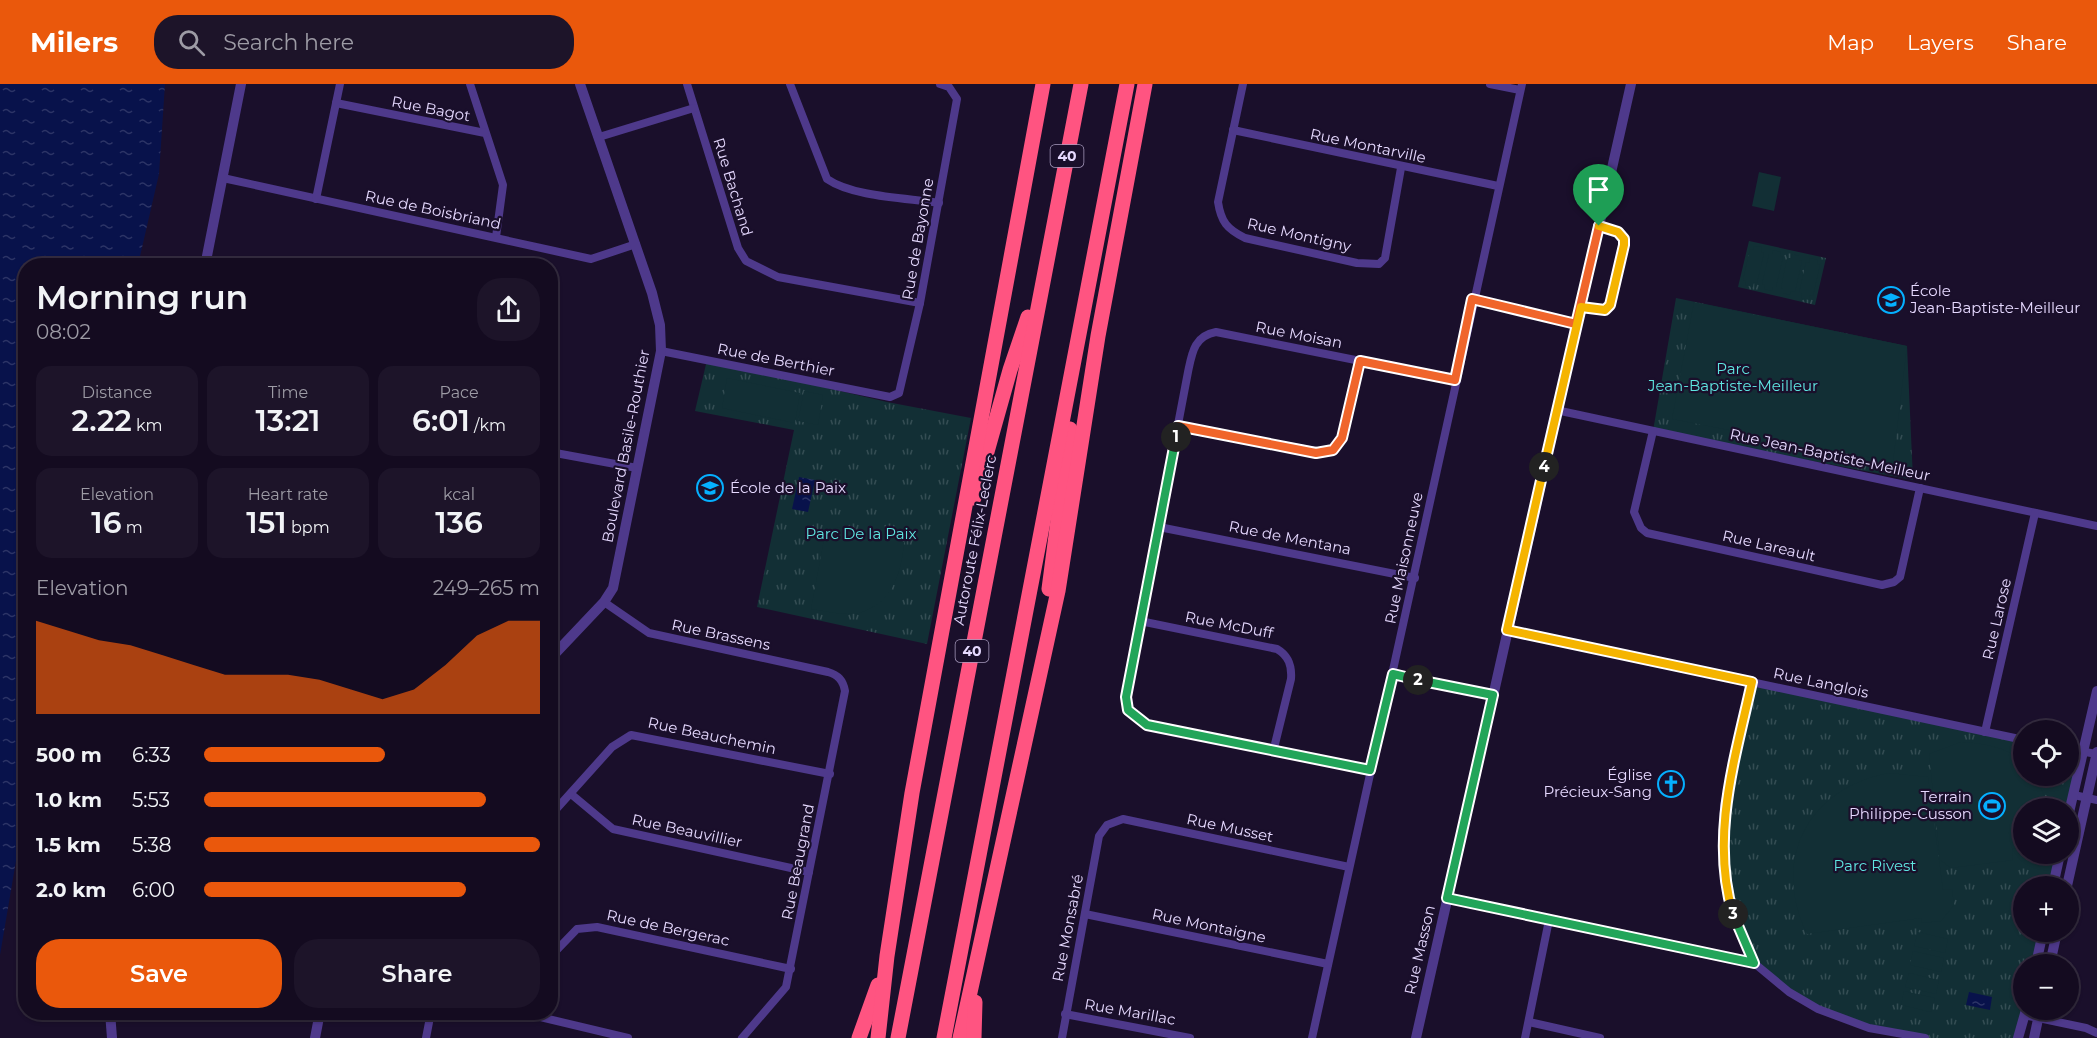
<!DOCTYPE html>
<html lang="en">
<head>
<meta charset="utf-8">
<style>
  body { margin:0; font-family:Montserrat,sans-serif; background:#1d1429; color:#f1f3f6; height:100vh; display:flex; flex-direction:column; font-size:22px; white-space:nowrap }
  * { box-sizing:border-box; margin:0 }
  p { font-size:20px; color:#9d9ba5 }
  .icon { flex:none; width:33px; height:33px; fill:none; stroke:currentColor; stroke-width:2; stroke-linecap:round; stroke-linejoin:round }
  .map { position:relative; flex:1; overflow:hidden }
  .sheet { position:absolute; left:18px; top:174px; width:540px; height:762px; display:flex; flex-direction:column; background:#140b20; border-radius:24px; box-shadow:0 2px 4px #0004,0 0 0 2px #332b3e }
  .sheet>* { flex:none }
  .controls { position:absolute; left:2013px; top:636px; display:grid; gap:12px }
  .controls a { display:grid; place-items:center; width:66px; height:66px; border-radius:50%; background:#140b20; box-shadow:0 2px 4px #0004,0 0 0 2px #332b3e; font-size:30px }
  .pin { position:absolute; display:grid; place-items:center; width:51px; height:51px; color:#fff; margin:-62px -26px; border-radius:50% 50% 50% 0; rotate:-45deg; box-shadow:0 0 6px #0007 }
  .pin .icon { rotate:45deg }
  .km { position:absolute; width:30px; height:30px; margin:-15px; border-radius:50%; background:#222; color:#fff; font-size:16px; line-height:30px; text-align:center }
  .round { display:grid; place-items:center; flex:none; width:63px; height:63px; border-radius:24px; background:#1d1429 }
  .headline { display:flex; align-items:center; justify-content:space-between; height:102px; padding:0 18px }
  h1 { font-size:33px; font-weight:600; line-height:45px }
  .metrics { display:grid; grid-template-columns:repeat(3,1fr); gap:9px; height:102px; padding:6px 18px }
  .metrics div { display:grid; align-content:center; border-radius:15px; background:#1d1429; text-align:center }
  .metrics b { font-size:30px; font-weight:600 }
  .metrics small { font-size:16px; font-weight:400 }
  .metrics p { font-size:16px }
  .chart { height:168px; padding:12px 18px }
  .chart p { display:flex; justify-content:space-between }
  .chart svg { width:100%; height:108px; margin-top:6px; fill:#ea580c; opacity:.7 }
  .action { display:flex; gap:12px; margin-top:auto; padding:12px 18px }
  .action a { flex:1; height:69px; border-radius:24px; background:#ea580c; color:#fff; font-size:24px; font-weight:600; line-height:69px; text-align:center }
  .action a+a { background:#1d1429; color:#f1f3f6 }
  ul { padding:0 18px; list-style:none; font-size:20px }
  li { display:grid; grid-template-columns:96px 72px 1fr; align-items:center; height:45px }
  li i { height:15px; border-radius:8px; background:#ea580c }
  header { display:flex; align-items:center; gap:36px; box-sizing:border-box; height:84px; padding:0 30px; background:#ea580c; color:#fff }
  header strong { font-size:28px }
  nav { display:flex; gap:33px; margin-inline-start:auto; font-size:21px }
  .search { width:420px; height:54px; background:#1d1429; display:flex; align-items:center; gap:15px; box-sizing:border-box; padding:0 21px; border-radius:24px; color:#9d9ba5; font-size:22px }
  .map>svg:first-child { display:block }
  .grass { fill:url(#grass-tufts) }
  .pitch { fill:#122f35 }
  .water { fill:url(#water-ripples) }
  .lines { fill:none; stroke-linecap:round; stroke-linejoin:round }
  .minor { stroke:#4e398b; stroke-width:8 }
  .tertiary { stroke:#4e398b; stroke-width:10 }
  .motorway { stroke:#ff5481; stroke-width:15 }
  .split-1-casing { stroke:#fff; stroke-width:12 }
  .split-2-casing { stroke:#fff; stroke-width:12 }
  .split-3-casing { stroke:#fff; stroke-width:12 }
  .split-4-casing { stroke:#fff; stroke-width:12 }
  .split-5-casing { stroke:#fff; stroke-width:12 }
  .split-1 { stroke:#f0652b; stroke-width:8 }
  .split-2 { stroke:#22a559; stroke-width:8 }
  .split-3 { stroke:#22a559; stroke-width:8 }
  .split-4 { stroke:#f5b400; stroke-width:8 }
  .split-5 { stroke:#f5b400; stroke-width:8 }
  .labels { text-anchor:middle; stroke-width:4.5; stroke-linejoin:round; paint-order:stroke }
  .shield { fill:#1a0f2b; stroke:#a99cbf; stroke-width:1.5 }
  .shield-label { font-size:14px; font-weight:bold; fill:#e6d9ff }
  .street-label { font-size:15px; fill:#e6d9ff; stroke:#1a0f2b }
  .poi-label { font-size:15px; fill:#e6d9ff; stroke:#1a0f2b; text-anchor:start }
  .park-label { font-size:15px; fill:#5fe6e1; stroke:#1a0f2b }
</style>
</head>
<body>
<header>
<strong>Milers</strong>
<div class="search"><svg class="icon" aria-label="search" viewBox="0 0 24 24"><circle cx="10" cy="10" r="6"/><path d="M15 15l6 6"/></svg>Search here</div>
<nav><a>Map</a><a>Layers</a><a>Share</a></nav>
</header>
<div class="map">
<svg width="2097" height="954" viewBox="0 0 2097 954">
  <defs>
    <pattern id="grass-tufts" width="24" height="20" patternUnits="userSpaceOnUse" patternTransform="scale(1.5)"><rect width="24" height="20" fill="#122f35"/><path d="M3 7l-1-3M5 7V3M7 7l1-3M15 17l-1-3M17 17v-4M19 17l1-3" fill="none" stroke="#344d53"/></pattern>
    <pattern id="water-ripples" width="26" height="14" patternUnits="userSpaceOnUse" patternTransform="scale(1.5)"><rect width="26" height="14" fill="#08124b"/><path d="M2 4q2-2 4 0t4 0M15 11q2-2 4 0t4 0" fill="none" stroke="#2c3466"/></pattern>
  </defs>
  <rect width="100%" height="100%" fill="#1a0f2b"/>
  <g class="grass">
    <polygon points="1749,157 1826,174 1815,221 1738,203"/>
    <polygon points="1676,214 1907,262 1913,396 1653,347"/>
    <polygon points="707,276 887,318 971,334 927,560 757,523 794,346 695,327"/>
    <polygon points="1751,598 2023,657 2024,692 2068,692 2069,666 2083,668 2068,724 2024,724 2024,770 2060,770 2053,802 2024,802 2024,848 2043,848 2036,880 2024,880 2024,926 2018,954 1925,954 1868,944 1818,925 1765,889 1747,865 1730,819 1724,724"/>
  </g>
  <g class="pitch">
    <polygon points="1759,88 1781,93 1774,127 1752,122"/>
    <polygon points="1754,162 1762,163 1761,168 1764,169 1757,199 1754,198 1753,203 1745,201 1746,197 1743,196 1750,165 1753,166"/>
    <polygon points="1773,166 1781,168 1780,172 1783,173 1776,203 1773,203 1772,207 1764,205 1765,201 1762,200 1769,170 1772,170"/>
    <polygon points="1792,170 1799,172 1799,176 1802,177 1795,208 1791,207 1790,211 1783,209 1783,205 1781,204 1787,174 1791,174"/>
    <polygon points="1810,174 1818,176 1817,180 1820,181 1813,212 1810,211 1809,216 1801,214 1802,209 1799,209 1806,178 1809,179"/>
    <polygon points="1694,218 1907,262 1893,378 1672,335"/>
    <polygon points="727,294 800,309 795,339 722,324"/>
    <polygon points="804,307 823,311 818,341 798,337"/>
    <path d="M836 443 904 458C902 487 893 518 862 528 846 533 827 527 811 525L825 450Z"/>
    <path d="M1961 658C1984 659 2005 663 2023 677L2024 692H2036L2049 724H2024L2023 763 2012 765 2013 776 1951 784 1940 776 1929 670Z"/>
    <path d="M1889 689 1928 693 1943 806 1952 805 1954 821 1941 837 1922 839 1921 834 1807 850C1771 776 1808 704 1889 689Z"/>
    <polygon points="1918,848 1948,855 1945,869 1914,862"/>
    <polygon points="1913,867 1944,874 1941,888 1910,881"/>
    <polygon points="1909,889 1939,896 1936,910 1905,903"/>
    <polygon points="1904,907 1935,914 1931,928 1901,921"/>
  </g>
  <g class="water">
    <polygon points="0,0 165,0 159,90 138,181 26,182 26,718 0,871"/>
    <polygon points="799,393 815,396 808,428 792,425"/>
    <polygon points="1969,908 1992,913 1990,926 1966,921"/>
  </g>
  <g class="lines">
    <g class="minor">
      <polyline points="470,0 503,101 496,153"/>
      <polyline points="687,0 738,164 746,177 778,193 920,219"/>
      <path d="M790 0 827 95C853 113 907 114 939 119"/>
      <path d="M1243 0 1218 118C1221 138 1227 145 1245 154L1357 179 1379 180 1385 174 1401 84"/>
      <polyline points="1490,0 1520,6"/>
      <polyline points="336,19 485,49"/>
      <polyline points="1233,46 1498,102"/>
      <polyline points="599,53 694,24"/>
      <polyline points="223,94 591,175 636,160"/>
      <polyline points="316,115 340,0"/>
      <polyline points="1472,215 1576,240"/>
      <path d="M1581 223C1592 226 1601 229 1610 221L1624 161V155L1618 148 1599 142"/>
      <polyline points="661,267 890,313 899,309 920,219 957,15 949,3 940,0"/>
      <polyline points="1556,326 2097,442"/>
      <polyline points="1178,342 1326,369 1333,366 1342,354 1360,277"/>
      <polyline points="1653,347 1634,428 1641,444 1647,449 1882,501 1894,498 1900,493 1920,404"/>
      <polyline points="550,368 637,384"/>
      <polyline points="1159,443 1415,494"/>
      <path d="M604 518 649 549 828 588C838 591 843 596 845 607L786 903 742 954"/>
      <path d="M1140 537 1277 565C1289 572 1292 582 1291 595L1274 664"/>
      <polyline points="1507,546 2024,656"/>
      <polyline points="1393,590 1493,611"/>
      <polyline points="1752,598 1724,722 1723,763 1730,816 1747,864 1754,879 1789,908 1818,925 1869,944 1925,954"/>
      <polyline points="1985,648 2035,429"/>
      <polyline points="2068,665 2097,670"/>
      <path d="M1370 686 1147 641 1128 626 1126 613 1188 288C1192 269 1194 252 1216 248L1455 296"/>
      <polyline points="571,710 613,745 809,788"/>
      <polyline points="2074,711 2097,716"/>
      <polyline points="550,732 612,663 631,651 830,690"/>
      <polyline points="1447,814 1754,879"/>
      <polyline points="1085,830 1328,880"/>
      <polyline points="550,873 577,845 597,843 791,885"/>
      <polyline points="519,928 628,954"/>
      <polyline points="1065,930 1190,954"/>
      <polyline points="2024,931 2086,944 2097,949"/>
      <polyline points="1529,938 1600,954"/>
      <polyline points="426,954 431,928"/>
      <polyline points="1062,954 1099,752 1107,741 1123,735 1349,783"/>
      <polyline points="1312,954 1522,0"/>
      <polyline points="1525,954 1549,836"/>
    </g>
    <g class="tertiary">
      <polyline points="205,182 241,0"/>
      <polyline points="550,575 604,518 613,504 661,267 660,241 652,209 580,0"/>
      <polyline points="2068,733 2097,607"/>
      <polyline points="2053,802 2060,770"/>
      <polyline points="2067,802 2097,668"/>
      <polyline points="2036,880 2043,848"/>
      <polyline points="2050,880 2057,848"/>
      <polyline points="110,928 112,954"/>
      <polyline points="315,954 320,928"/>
      <polyline points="1416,954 1631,0"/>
      <polyline points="2018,954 2026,926"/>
      <polyline points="2034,954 2040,926"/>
    </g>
    <g class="motorway">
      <polyline points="974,414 1010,286 1028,233"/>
      <polyline points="1049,505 1070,345"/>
      <polyline points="859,954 878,901"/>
      <polyline points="878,954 887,872 912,709 1043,0"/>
      <polyline points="898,954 1081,0"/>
      <polyline points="944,954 1127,0"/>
      <polyline points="960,954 1058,507 1098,252 1145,0"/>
      <polyline points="974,954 975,918"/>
    </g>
  </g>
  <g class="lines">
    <defs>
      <polyline id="split-1" points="1176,353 1178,342 1316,369 1333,366 1342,354 1360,277 1455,296 1472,215 1576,240 1599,142"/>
      <polyline id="split-2" points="1176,353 1126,613 1128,626 1147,641 1370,686 1393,590 1418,596"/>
      <polyline id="split-3" points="1418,596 1493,611 1447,814 1754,879 1733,830"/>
      <path id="split-4" d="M1544 383 1507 546 1752 598C1735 675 1710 752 1733 830"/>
      <polyline id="split-5" points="1544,383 1581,223 1605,226 1610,221 1624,161 1624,155 1618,148 1599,142"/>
    </defs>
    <use href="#split-1" class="split-1-casing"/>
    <use href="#split-2" class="split-2-casing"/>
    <use href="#split-3" class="split-3-casing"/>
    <use href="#split-4" class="split-4-casing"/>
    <use href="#split-5" class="split-5-casing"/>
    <use href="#split-1" class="split-1"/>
    <use href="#split-2" class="split-2"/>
    <use href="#split-3" class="split-3"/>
    <use href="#split-4" class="split-4"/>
    <use href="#split-5" class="split-5"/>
  </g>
  <defs>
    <symbol id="school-ring" viewBox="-11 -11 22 22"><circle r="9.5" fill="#1a0f2b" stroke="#05b0ff" stroke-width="1.5"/><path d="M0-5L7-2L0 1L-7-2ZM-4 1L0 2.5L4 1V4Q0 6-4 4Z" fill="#05b0ff"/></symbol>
    <symbol id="church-ring" viewBox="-11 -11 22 22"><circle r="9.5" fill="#1a0f2b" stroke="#05b0ff" stroke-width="1.5"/><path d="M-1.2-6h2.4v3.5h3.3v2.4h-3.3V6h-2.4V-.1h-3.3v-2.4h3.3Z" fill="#05b0ff"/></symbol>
    <symbol id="stadium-ring" viewBox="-11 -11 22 22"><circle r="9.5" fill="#1a0f2b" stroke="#05b0ff" stroke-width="1.5"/><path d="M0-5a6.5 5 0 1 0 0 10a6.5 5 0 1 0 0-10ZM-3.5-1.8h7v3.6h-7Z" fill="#05b0ff"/></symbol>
  </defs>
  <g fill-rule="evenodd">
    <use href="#school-ring" x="1876" y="201" width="30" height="30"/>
    <use href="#school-ring" x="695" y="389" width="30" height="30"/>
    <use href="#church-ring" x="1656" y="685" width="30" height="30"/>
    <use href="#stadium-ring" x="1977" y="707" width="30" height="30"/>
  </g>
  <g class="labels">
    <g class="shield">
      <rect x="1050.5" y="61" width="33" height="22" rx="4.5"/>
      <rect x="955.5" y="556" width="33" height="22" rx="4.5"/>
    </g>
    <g class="shield-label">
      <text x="1067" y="77">40</text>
      <text x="972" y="572">40</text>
    </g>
    <g class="street-label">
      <text transform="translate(431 25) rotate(11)" y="5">Rue Bagot</text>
      <text transform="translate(1368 62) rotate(12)" y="5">Rue Montarville</text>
      <text transform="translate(733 103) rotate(73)" y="5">Rue Bachand</text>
      <text transform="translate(433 126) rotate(12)" y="5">Rue de Boisbriand</text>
      <text transform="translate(1299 151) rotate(13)" y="5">Rue Montigny</text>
      <text transform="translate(918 155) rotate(-80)" y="5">Rue de Bayonne</text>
      <text transform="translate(1299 251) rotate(11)" y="5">Rue Moisan</text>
      <text transform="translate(776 276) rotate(11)" y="5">Rue de Berthier</text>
      <text transform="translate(626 362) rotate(-79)" y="5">Boulevard Basile-Routhier</text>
      <text transform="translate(1830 371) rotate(12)" y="5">Rue Jean-Baptiste-Meilleur</text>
      <text transform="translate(1290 454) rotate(11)" y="5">Rue de Mentana</text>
      <text transform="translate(975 456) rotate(-79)" y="5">Autoroute Félix-Leclerc</text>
      <text transform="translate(1769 462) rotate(13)" y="5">Rue Lareault</text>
      <text transform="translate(1404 474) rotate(-78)" y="5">Rue Maisonneuve</text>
      <text transform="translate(1997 535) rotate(-77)" y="5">Rue Larose</text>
      <text transform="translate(1229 541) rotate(11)" y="5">Rue McDuff</text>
      <text transform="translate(721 551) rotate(12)" y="5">Rue Brassens</text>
      <text transform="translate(1821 599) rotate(12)" y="5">Rue Langlois</text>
      <text transform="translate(712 652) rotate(12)" y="5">Rue Beauchemin</text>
      <text transform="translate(1230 744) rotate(12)" y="5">Rue Musset</text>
      <text transform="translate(687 747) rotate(12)" y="5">Rue Beauvillier</text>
      <text transform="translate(798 778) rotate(-79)" y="5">Rue Beaugrand</text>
      <text transform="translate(1209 842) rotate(12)" y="5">Rue Montaigne</text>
      <text transform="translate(668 844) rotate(12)" y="5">Rue de Bergerac</text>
      <text transform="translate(1068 844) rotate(-79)" y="5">Rue Monsabré</text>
      <text transform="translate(1420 866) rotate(-77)" y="5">Rue Masson</text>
      <text transform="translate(1130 928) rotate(10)" y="5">Rue Marillac</text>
    </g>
    <g class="poi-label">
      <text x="1910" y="212">École<tspan x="1910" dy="17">Jean-Baptiste-Meilleur</tspan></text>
      <text x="730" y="409">École de la Paix</text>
      <text x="1652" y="696" text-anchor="end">Église<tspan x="1652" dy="17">Précieux-Sang</tspan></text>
      <text x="1972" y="718" text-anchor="end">Terrain<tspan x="1972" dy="17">Philippe-Cusson</tspan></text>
    </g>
    <g class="park-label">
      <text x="1733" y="290">Parc<tspan x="1733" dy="17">Jean-Baptiste-Meilleur</tspan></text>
      <text x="861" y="455">Parc De la Paix</text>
      <text x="1875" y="787">Parc Rivest</text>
    </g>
  </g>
</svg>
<div class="controls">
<a><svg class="icon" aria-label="locate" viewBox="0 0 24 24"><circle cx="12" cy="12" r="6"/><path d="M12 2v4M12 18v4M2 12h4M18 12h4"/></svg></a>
<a><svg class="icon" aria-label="layers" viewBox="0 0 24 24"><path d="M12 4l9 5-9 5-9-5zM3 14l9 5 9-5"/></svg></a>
<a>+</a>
<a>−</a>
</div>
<div class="pin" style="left:1599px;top:142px;background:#1e9e55"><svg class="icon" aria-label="arrive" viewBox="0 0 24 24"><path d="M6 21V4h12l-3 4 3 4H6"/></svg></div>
<b class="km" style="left:1176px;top:353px">1</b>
<b class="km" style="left:1418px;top:596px">2</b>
<b class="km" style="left:1733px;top:830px">3</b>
<b class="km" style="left:1544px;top:383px">4</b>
<section class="sheet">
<div class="headline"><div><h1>Morning run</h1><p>08:02</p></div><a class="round"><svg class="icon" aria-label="share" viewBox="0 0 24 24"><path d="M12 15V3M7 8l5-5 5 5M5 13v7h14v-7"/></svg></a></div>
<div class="metrics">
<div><p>Distance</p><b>2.22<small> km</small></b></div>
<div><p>Time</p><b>13:21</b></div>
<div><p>Pace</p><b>6:01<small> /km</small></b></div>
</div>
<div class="metrics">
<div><p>Elevation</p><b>16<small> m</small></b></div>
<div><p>Heart rate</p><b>151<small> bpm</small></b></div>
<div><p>kcal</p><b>136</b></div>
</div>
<div class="chart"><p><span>Elevation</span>249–265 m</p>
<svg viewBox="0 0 160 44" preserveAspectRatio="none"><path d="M0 44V6L10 10L20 14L30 16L40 20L50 24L60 28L70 28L80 28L90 30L100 34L110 38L120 34L130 24L140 12L150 6L160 6V44z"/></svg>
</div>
<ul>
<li><b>500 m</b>6:33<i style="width:54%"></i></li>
<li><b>1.0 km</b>5:53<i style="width:84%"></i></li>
<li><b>1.5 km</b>5:38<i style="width:100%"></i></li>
<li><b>2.0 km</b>6:00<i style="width:78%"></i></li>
</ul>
<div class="action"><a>Save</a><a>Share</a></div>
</section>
</div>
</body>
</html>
